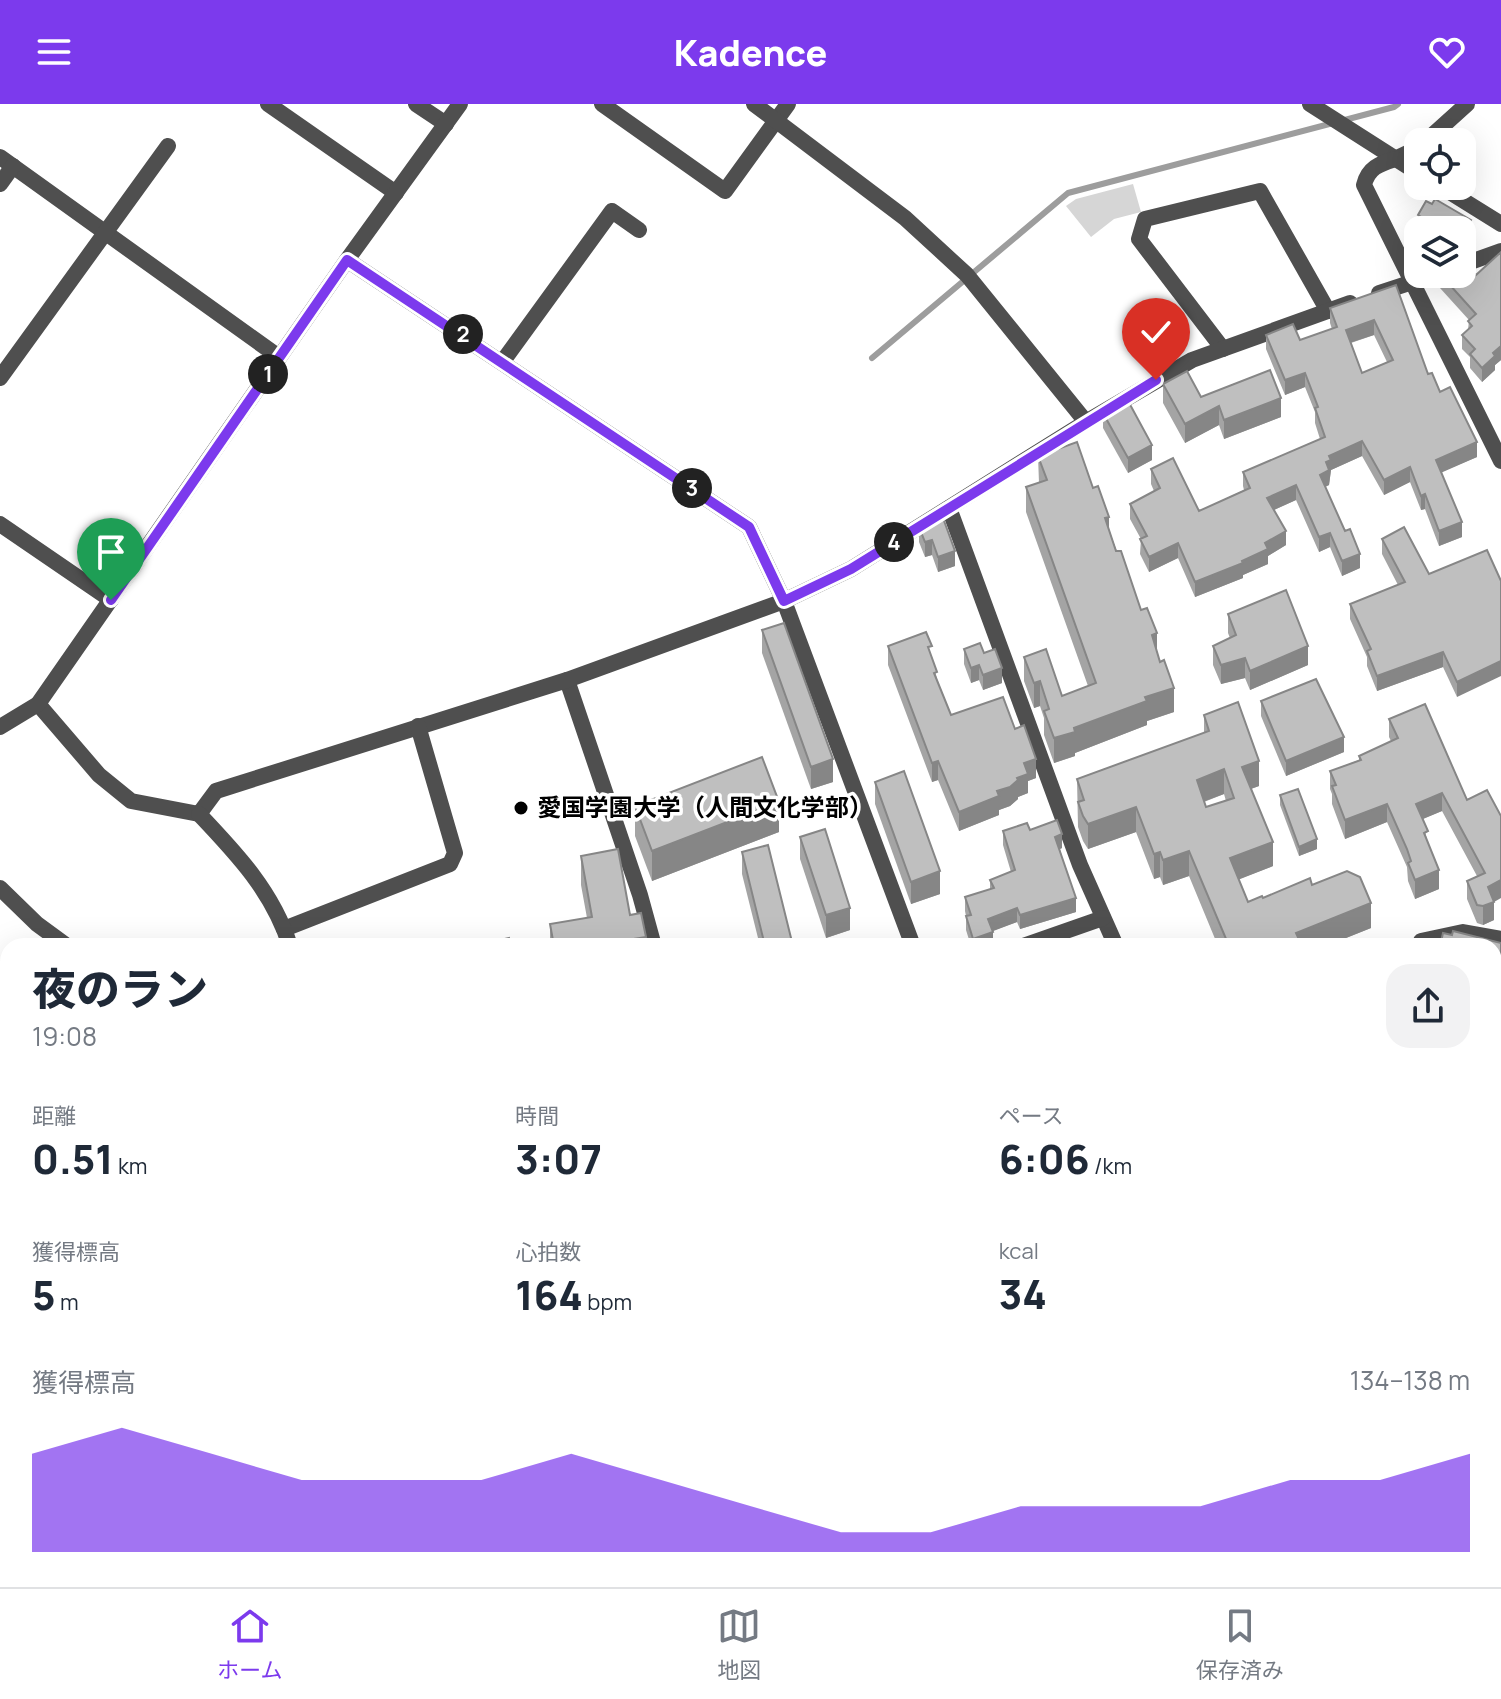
<!DOCTYPE html>
<html lang="ja">
<head>
<meta charset="utf-8">
<style>
  body { margin:0; font-family:Manrope,"Noto Sans JP",sans-serif; background:#f2f2f3; color:#1f2937; height:100vh; display:flex; flex-direction:column; font-size:30px; white-space:nowrap }
  * { box-sizing:border-box; margin:0 }
  p { font-size:26px; color:#747a83 }
  .icon { flex:none; width:44px; height:44px; fill:none; stroke:currentColor; stroke-width:2; stroke-linecap:round; stroke-linejoin:round }
  .map { position:relative; flex:1; overflow:hidden }
  .details { position:absolute; left:0px; top:834px; width:1502px; height:650px; display:flex; flex-direction:column; background:#fff; border-radius:24px 24px 0 0; box-shadow:0 8px 32px #0002 }
  .details>* { flex:none }
  .buttons { position:absolute; left:1404px; top:24px; display:grid; gap:16px }
  .buttons a { display:grid; place-items:center; width:72px; height:72px; border-radius:16px; background:#fff; box-shadow:0 8px 32px #0002; font-size:40px }
  .pin { position:absolute; display:grid; place-items:center; width:68px; height:68px; color:#fff; margin:-82px -34px; border-radius:50% 50% 50% 0; rotate:-45deg; box-shadow:0 0 8px #0007 }
  .pin .icon { rotate:45deg }
  .km { position:absolute; width:40px; height:40px; margin:-20px; border-radius:50%; background:#222; color:#fff; font-size:22px; line-height:40px; text-align:center }
  .round { display:grid; place-items:center; flex:none; width:84px; height:84px; border-radius:24px; background:#f2f2f3 }
  .summary { display:flex; align-items:center; justify-content:space-between; height:136px; padding:0 32px }
  h1 { font-size:44px; font-weight:800; line-height:60px }
  .metrics { display:grid; grid-template-columns:repeat(3,1fr); gap:12px; height:136px; padding:8px 32px }
  .metrics div { display:grid; align-content:center }
  .metrics b { font-size:40px; font-weight:800 }
  .metrics small { font-size:22px; font-weight:400 }
  .metrics p { font-size:22px }
  .chart { height:224px; padding:16px 32px }
  .chart p { display:flex; justify-content:space-between }
  .chart svg { width:100%; height:144px; margin-top:8px; fill:#7c3aed; opacity:.7 }
  header { display:flex; justify-content:space-between; align-items:center; height:104px; padding:0 32px; background:#7c3aed; color:#fff; font-size:36px; font-weight:800 }
  .tab-bar { display:flex; justify-content:space-around; align-items:center; height:112px; border-top:2px solid #e0e1e3; background:#fff; font-size:22px; color:#747a83 }
  .tab-bar a { display:grid; justify-items:center; gap:4px }
  .tab-bar .on { color:#7c3aed }
  .map>svg:first-child { display:block }
  .green { fill:#d6d6d6 }
  .lines { fill:none; stroke-linecap:round; stroke-linejoin:round }
  .stream { stroke:#9d9d9d; stroke-width:6 }
  .minor { stroke:#4f4f4f; stroke-width:16 }
  .tertiary { stroke:#4f4f4f; stroke-width:16 }
  .wall { fill:#a4a4a4; fill-rule:evenodd }
  .shaded-wall { fill:#868686 }
  .building { fill:#bfbfbf; stroke:#868686; stroke-width:2; fill-rule:evenodd }
  .route-casing { stroke:#fff; stroke-width:16 }
  .route { stroke:#7c3aed; stroke-width:10 }
  .poi-dot { fill:#000; stroke:#fff; stroke-width:3 }
  .labels { text-anchor:middle; stroke-width:7; stroke-linejoin:round; paint-order:stroke }
  .poi-label { font-size:24px; font-weight:bold; fill:#000; stroke:#fff; text-anchor:start }
</style>
</head>
<body>
<header><svg class="icon" aria-label="menu" viewBox="0 0 24 24"><path d="M4 6h16M4 12h16M4 18h16"/></svg>Kadence<svg class="icon" aria-label="heart" viewBox="0 0 24 24"><path d="M12 20l-8-8c-3-5 5-10 8-4 3-6 11-1 8 4z"/></svg></header>
<div class="map">
<svg width="1501" height="1483" viewBox="0 0 1501 1483">
  <rect width="100%" height="100%" fill="#fff"/>
  <polygon class="green" points="1133,80 1141,108 1114,115 1091,133 1066,102 1076,95"/>
  <g class="lines">
    <polyline class="stream" points="872,254 1068,89 1394,3 1398,0"/>
    <g class="minor">
      <polyline points="268,0 396,89"/>
      <polyline points="416,0 446,20"/>
      <polyline points="602,0 725,87 788,0"/>
      <polyline points="754,0 905,114 967,171 1086,318"/>
      <polyline points="1425,38 1467,0"/>
      <polyline points="0,53 279,253"/>
      <polyline points="1395,55 1418,44"/>
      <polyline points="0,80 13,62"/>
      <polyline points="347,156 749,423 784,497 913,842"/>
      <polyline points="1462,161 1501,147"/>
      <polyline points="1379,189 1437,170"/>
      <polyline points="1223,245 1139,135 1145,115 1260,87 1328,207"/>
      <polyline points="503,257 612,107 639,126"/>
      <polyline points="0,274 168,42"/>
      <polyline points="949,404 1080,761 1116,842"/>
      <polyline points="0,420 111,496"/>
      <polyline points="567,576 640,791 654,842"/>
      <polyline points="38,600 99,671 131,697 199,710 216,687 567,576 784,497 851,465 1086,318 1192,256 1350,199"/>
      <polyline points="0,623 38,600 347,156 460,0"/>
      <polyline points="0,784 37,820 67,842"/>
      <polyline points="284,825 450,760 455,749 418,622"/>
      <polyline points="1421,837 1463,828 1501,835"/>
      <polyline points="1023,842 1103,814"/>
      <polyline points="1494,1024 1501,1040"/>
      <polyline points="1494,1189 1501,1183"/>
      <polyline points="1494,1292 1497,1294"/>
      <polyline points="0,1422 8,1419"/>
      <polyline points="120,1476 122,1483"/>
      <polyline points="331,1476 332,1483"/>
      <polyline points="661,1476 661,1483"/>
      <polyline points="1034,1476 1037,1483"/>
      <polyline points="1416,1476 1425,1483"/>
      <polyline points="556,1483 563,1476"/>
      <polyline points="818,1483 820,1476"/>
    </g>
    <g class="tertiary">
      <polyline points="1310,0 1418,69"/>
      <path d="M1395 55C1379 60 1368 64 1364 81L1501 357"/>
      <polyline points="1440,82 1501,120"/>
      <path d="M199 710C237 750 273 788 290 842"/>
      <polyline points="0,1266 8,1263"/>
      <polyline points="773,1476 790,1483"/>
    </g>
  </g>
  <g class="wall">
    <polygon points="1435,95 1471,116 1471,131 1462,146 1462,126 1418,126 1418,111 1426,97 1432,100"/>
    <polygon points="1501,148 1501,256 1495,261 1495,266 1482,278 1470,264 1470,253 1462,245 1462,231 1468,226 1469,216 1440,184 1440,170 1476,171"/>
    <path d="M1396 181 1428 270 1440 288 1477 353 1441 368 1462 433 1439 442 1425 405 1421 406 1410 378 1384 391 1362 352 1331 366 1329 381 1325 383 1360 464 1342 472 1330 443 1319 448 1296 396 1274 406 1286 441 1268 452V460L1243 471V474L1195 493 1178 454 1149 468 1140 450 1141 435 1130 415V400L1154 387 1151 380V365L1199 407 1244 386 1243 382V368L1320 335 1315 319V308L1305 283 1285 291 1266 245V231L1300 236 1332 225 1330 219V204ZM1374 231 1387 258 1362 269 1351 239Z"/>
    <polygon points="1163,280 1201,293 1281,313 1224,335 1219,321 1185,339 1163,299"/>
    <polygon points="1103,309 1152,356 1128,369 1103,324"/>
    <polygon points="1038,352 1109,427 1157,547 1174,608 1147,617 1147,621 1075,649 1075,652 1054,659 1044,631 1044,614 1040,602 1034,604 1024,577 1024,553 1062,592 1088,582 1026,408 1026,383 1039,379"/>
    <polygon points="919,423 955,462 938,468 932,451 925,453 919,438"/>
    <polygon points="1382,435 1429,470 1487,446 1457,593 1443,563 1377,587 1367,562 1367,553 1350,515 1350,500 1398,481 1382,450"/>
    <polygon points="1228,510 1308,561 1250,586 1245,574 1221,580 1213,561 1213,542 1230,534 1228,529"/>
    <polygon points="762,526 833,678 811,685 762,549"/>
    <polygon points="888,542 932,554 937,575 951,611 1015,625 1036,674 1028,677 1028,689 1018,693 1018,695 1010,702 999,706 999,711 959,727 938,676 932,678 888,561"/>
    <polygon points="964,545 984,549 1002,579 983,586 979,576 971,579 964,560"/>
    <polygon points="1261,597 1344,648 1286,672 1261,612"/>
    <path d="M1204 611 1259 682 1251 685 1273 762 1239 775 1248 798 1312 781 1371 824 1326 842H1218L1189 772 1163 781 1160 773 1154 775 1136 728 1088 745 1083 737 1078 723 1077 675 1204 629ZM1224 690 1226 697 1206 703 1204 698Z"/>
    <polygon points="1389,615 1467,696 1494,798 1494,816 1483,821 1477,819 1467,795 1467,777 1477,772 1442,707 1422,715 1439,785 1415,795 1408,777 1407,763 1387,718 1345,735 1332,700 1332,690 1330,685 1330,667 1359,656 1359,652 1391,637 1389,633"/>
    <polygon points="875,678 940,790 911,800 875,700"/>
    <polygon points="1280,691 1317,745 1299,752 1280,701"/>
    <polygon points="635,702 779,728 652,777 635,732"/>
    <polygon points="1030,726 1062,744 1060,745 1076,808 1020,825 1017,818 992,827 993,842 971,842 966,826 966,812 965,807 965,793 990,785 990,776 1011,768 1003,741 1003,727"/>
    <polygon points="800,733 850,826 826,834 800,755"/>
    <polygon points="742,748 793,842 760,842 742,770"/>
    <polygon points="581,752 630,811 646,833 646,842 550,842 550,820 587,814 581,781"/>
    <polygon points="1501,839 1498,990 1494,977 1494,842"/>
    <polygon points="8,1279 8,1398 0,1399 0,1281"/>
    <polygon points="224,1476 270,1476 277,1483 224,1483"/>
    <polygon points="403,1476 495,1476 492,1483 411,1483 403,1480"/>
    <rect x="1065" y="1476" width="91" height="7"/>
    <polygon points="1367,1476 1397,1476 1391,1483 1375,1483"/>
    <polygon points="1442,1476 1472,1476 1465,1483 1450,1483"/>
    <polygon points="1473,1476 1494,1476 1501,1483 1481,1483"/>
  </g>
  <g class="shaded-wall">
    <polygon points="1471,116 1471,131 1462,146 1462,131"/>
    <polygon points="1374,216 1374,231 1346,240 1346,226"/>
    <polygon points="1501,242 1501,256 1495,261 1495,266 1482,278 1482,264 1493,249"/>
    <polygon points="1305,269 1305,283 1285,291 1285,276"/>
    <polygon points="1281,294 1281,313 1224,335 1224,316"/>
    <polygon points="1219,302 1219,321 1185,339 1185,320"/>
    <polygon points="1362,337 1362,352 1331,366 1329,381 1320,385 1320,371 1329,352"/>
    <polygon points="1477,338 1477,353 1436,371 1436,356"/>
    <polygon points="1152,341 1152,356 1128,369 1128,354"/>
    <polygon points="1410,363 1410,378 1384,391 1384,376"/>
    <polygon points="1296,381 1296,396 1267,409 1267,394"/>
    <polygon points="1425,390 1425,405 1421,406 1421,392"/>
    <polygon points="1109,413 1109,437 1105,414"/>
    <polygon points="1462,418 1462,433 1439,442 1439,427"/>
    <polygon points="1286,427 1286,441 1268,452 1268,460 1243,471 1243,474 1195,493 1195,478 1242,457 1265,439"/>
    <polygon points="1330,429 1330,443 1319,448 1319,433"/>
    <polygon points="932,436 932,451 925,453 925,438"/>
    <polygon points="1178,439 1178,454 1149,468 1149,453"/>
    <polygon points="955,447 955,462 938,468 938,453"/>
    <polygon points="1360,450 1360,464 1342,472 1342,457"/>
    <polygon points="1157,529 1157,554 1152,531"/>
    <polygon points="1308,542 1308,561 1250,586 1250,567"/>
    <polygon points="1443,548 1443,563 1377,587 1377,572"/>
    <polygon points="1245,554 1245,574 1221,580 1221,561"/>
    <polygon points="1501,557 1501,572 1457,593 1457,578"/>
    <polygon points="979,561 979,576 971,579 971,564"/>
    <polygon points="1002,564 1002,579 983,586 983,571"/>
    <polygon points="1040,577 1040,602 1034,604 1034,579"/>
    <polygon points="1174,584 1174,608 1147,617 1147,621 1075,649 1075,652 1054,659 1054,634 1074,624 1145,593"/>
    <polygon points="1344,633 1344,648 1286,672 1286,657"/>
    <polygon points="833,655 833,678 811,685 811,663"/>
    <polygon points="1036,655 1036,674 1028,677 1028,689 1018,693 1018,695 1010,702 999,706 999,711 959,727 959,708 997,687 1017,674 1024,659"/>
    <polygon points="938,657 938,676 932,678 932,659"/>
    <polygon points="1259,657 1259,682 1242,688 1242,663"/>
    <polygon points="1224,665 1224,690 1197,700 1197,676"/>
    <polygon points="1442,689 1442,707 1416,718 1416,700"/>
    <polygon points="779,698 779,728 652,777 652,747"/>
    <polygon points="1387,700 1387,718 1345,735 1345,716"/>
    <polygon points="1136,703 1136,728 1088,745 1088,720"/>
    <polygon points="1062,730 1062,744 1055,747 1055,733"/>
    <polygon points="1317,735 1317,745 1299,752 1299,743"/>
    <polygon points="1273,738 1273,762 1230,779 1230,754"/>
    <polygon points="1189,747 1189,772 1163,781 1163,756"/>
    <polygon points="1160,748 1160,773 1154,775 1154,750"/>
    <polygon points="1439,766 1439,785 1415,795 1415,776"/>
    <polygon points="940,767 940,790 911,800 911,778"/>
    <polygon points="1501,776 1501,794 1494,798 1494,816 1483,821 1483,802 1488,783"/>
    <polygon points="1076,794 1076,808 1020,825 1020,811"/>
    <polygon points="1371,799 1371,824 1326,842 1296,842 1296,829"/>
    <polygon points="850,804 850,826 826,834 826,811"/>
    <polygon points="1017,804 1017,818 988,829 988,815"/>
    <polygon points="993,828 993,842 973,842 973,835"/>
    <polygon points="1501,974 1501,989 1498,990 1498,975"/>
    <polygon points="1501,1134 1501,1149 1494,1151 1494,1136"/>
    <polygon points="485,1476 495,1476 492,1483 483,1483"/>
    <polygon points="610,1476 623,1476 616,1483 602,1483"/>
    <polygon points="1152,1476 1156,1476 1156,1483 1145,1483"/>
    <polygon points="1385,1476 1397,1476 1391,1483 1385,1483"/>
    <polygon points="1459,1476 1472,1476 1465,1483 1459,1483"/>
  </g>
  <g class="building">
    <polygon points="1435,95 1471,116 1462,131 1462,126 1433,126 1420,118 1423,114 1418,111 1426,97 1432,100"/>
    <polygon points="1501,148 1501,242 1493,249 1495,252 1482,264 1470,250 1475,245 1462,231 1472,222 1468,217 1476,210 1440,170 1462,170 1462,157 1465,158 1476,171"/>
    <path d="M1396 181 1428 270 1432 269 1440 288 1450 283 1477 338 1436 356 1462 418 1439 427 1425 390 1421 392 1410 363 1384 376 1362 337 1329 352 1331 356 1326 358 1329 366 1320 371 1345 427 1350 425 1360 450 1342 457 1330 429 1319 433 1296 381 1267 394 1286 427 1265 439 1268 445 1242 457 1243 459 1195 478 1178 439 1149 453 1140 435 1147 432 1130 400 1160 384 1151 365 1173 354 1199 407 1250 384 1243 368 1325 333 1315 304 1318 303 1305 269 1285 276 1266 231 1293 220 1300 236 1337 223 1330 204ZM1374 216 1393 256 1362 269 1346 226Z"/>
    <polygon points="1270,266 1281,294 1224,316 1219,302 1185,320 1163,280 1187,267 1201,293"/>
    <polygon points="1127,295 1152,341 1128,354 1103,309"/>
    <polygon points="1077,338 1093,384 1098,382 1109,413 1105,414 1116,447 1121,447 1141,506 1147,504 1157,529 1152,531 1160,558 1164,556 1174,584 1145,593 1147,597 1074,624 1075,628 1054,634 1044,607 1049,605 1040,577 1034,579 1024,553 1046,545 1062,592 1096,579 1026,383 1047,376 1038,352"/>
    <polygon points="943,414 955,447 938,453 932,436 925,438 919,423"/>
    <polygon points="1404,423 1429,470 1487,446 1501,477 1501,557 1457,578 1443,548 1377,572 1367,547 1371,545 1350,500 1405,478 1382,435"/>
    <polygon points="1286,486 1308,542 1250,567 1245,554 1221,561 1213,542 1236,531 1228,510"/>
    <polygon points="784,519 833,655 811,663 762,526"/>
    <polygon points="926,528 932,542 928,543 937,568 934,569 951,611 1003,593 1015,625 1024,621 1036,655 1024,659 1028,670 1017,674 1018,676 1010,683 997,687 999,692 959,708 938,657 932,659 888,542"/>
    <polygon points="980,539 984,549 995,545 1002,564 983,571 979,561 971,564 964,545"/>
    <polygon points="1316,575 1344,633 1286,657 1261,597"/>
    <path d="M1238 598 1259 657 1242 663 1273 738 1230 754 1248 798 1262 792 1263 794 1310 774 1312 781 1347 767 1360 773 1371 799 1296 829 1302 842H1280L1278 837 1267 842H1229L1189 747 1163 756 1160 748 1154 750 1136 703 1088 720 1083 712 1078 698 1084 696 1077 675 1209 627 1204 611ZM1224 665 1234 694 1206 703 1197 676Z"/>
    <polygon points="1425,600 1467,696 1487,686 1501,712 1501,776 1488,783 1494,798 1483,802 1477,801 1467,777 1485,769 1442,689 1416,700 1428,727 1424,729 1439,766 1415,776 1408,759 1411,757 1407,745 1387,700 1345,716 1332,682 1336,681 1330,667 1361,656 1359,652 1398,634 1389,615"/>
    <polygon points="762,653 779,698 652,747 635,702"/>
    <polygon points="904,667 940,767 911,778 875,678"/>
    <polygon points="1298,685 1317,735 1299,743 1280,691"/>
    <polygon points="1057,716 1062,730 1055,733 1076,794 1020,811 1017,804 988,815 993,828 973,835 966,812 971,811 965,793 994,784 990,776 1015,766 1003,727 1027,719 1030,726"/>
    <polygon points="825,725 850,804 826,811 800,733"/>
    <polygon points="768,741 793,842 765,842 742,748"/>
    <polygon points="618,745 630,811 641,809 646,833 633,835 634,842 554,842 550,820 592,813 581,752"/>
    <polygon points="1453,827 1501,839 1501,974 1498,975 1494,962 1494,873 1499,871 1494,870 1494,842 1440,842 1443,829 1452,831"/>
    <polygon points="509,834 510,842 474,842"/>
    <polygon points="1494,1033 1501,1036 1501,1134 1494,1136"/>
    <polygon points="8,1279 8,1384 0,1386 0,1281"/>
    <polygon points="1494,1340 1501,1341 1501,1483 1492,1476 1494,1476"/>
    <polygon points="39,1476 64,1476 65,1483 40,1483"/>
    <polygon points="229,1476 270,1476 277,1483 236,1483"/>
    <polygon points="470,1476 485,1476 483,1481"/>
    <polygon points="587,1476 610,1476 602,1483 581,1483"/>
    <polygon points="718,1476 748,1476 756,1483 710,1483 716,1477"/>
    <polygon points="944,1476 948,1476 958,1483 939,1483"/>
    <polygon points="1067,1476 1152,1476 1145,1483 1072,1483"/>
    <polygon points="1280,1476 1327,1476 1332,1482 1272,1483"/>
  </g>
  <g class="lines">
    <defs>
      <polyline id="route" points="111,496 347,156 749,423 784,497 851,465 1156,276"/>
    </defs>
    <use href="#route" class="route-casing"/>
    <use href="#route" class="route"/>
  </g>
  <circle class="poi-dot" cx="521" cy="704" r="8"/>
  <g class="labels">
    <g class="poi-label">
      <text x="537" y="712">愛国学園大学（人間文化学部）</text>
    </g>
  </g>
</svg>
<div class="buttons">
<a><svg class="icon" aria-label="locate" viewBox="0 0 24 24"><circle cx="12" cy="12" r="6"/><path d="M12 2v4M12 18v4M2 12h4M18 12h4"/></svg></a>
<a><svg class="icon" aria-label="layers" viewBox="0 0 24 24"><path d="M12 4l9 5-9 5-9-5zM3 14l9 5 9-5"/></svg></a>
</div>
<div class="pin" style="left:111px;top:496px;background:#1e9e55"><svg class="icon" aria-label="arrive" viewBox="0 0 24 24"><path d="M6 21V4h12l-3 4 3 4H6"/></svg></div>
<div class="pin" style="left:1156px;top:276px;background:#d93025"><svg class="icon" aria-label="check" viewBox="0 0 24 24"><path d="M5 12l5 5 9-10"/></svg></div>
<b class="km" style="left:268px;top:270px">1</b>
<b class="km" style="left:463px;top:230px">2</b>
<b class="km" style="left:692px;top:384px">3</b>
<b class="km" style="left:894px;top:438px">4</b>
<section class="details">
<div class="summary"><div><h1>夜のラン</h1><p>19:08</p></div><a class="round"><svg class="icon" aria-label="share" viewBox="0 0 24 24"><path d="M12 15V3M7 8l5-5 5 5M5 13v7h14v-7"/></svg></a></div>
<div class="metrics">
<div><p>距離</p><b>0.51<small> km</small></b></div>
<div><p>時間</p><b>3:07</b></div>
<div><p>ペース</p><b>6:06<small> /km</small></b></div>
</div>
<div class="metrics">
<div><p>獲得標高</p><b>5<small> m</small></b></div>
<div><p>心拍数</p><b>164<small> bpm</small></b></div>
<div><p>kcal</p><b>34</b></div>
</div>
<div class="chart"><p><span>獲得標高</span>134–138 m</p>
<svg viewBox="0 0 160 44" preserveAspectRatio="none"><path d="M0 44V14L10 6L20 14L30 22L40 22L50 22L60 14L70 22L80 30L90 38L100 38L110 30L120 30L130 30L140 22L150 22L160 14V44z"/></svg>
</div>
</section>
</div>
<nav class="tab-bar">
<a class="on"><svg class="icon" aria-label="home" viewBox="0 0 24 24"><path d="M3 11l9-7 9 7M6 9v11h12V9"/></svg>ホーム</a>
<a><svg class="icon" aria-label="map" viewBox="0 0 24 24"><path d="M3 6l6-2 6 2 6-2v14l-6 2-6-2-6 2zM9 4v14M15 6v14"/></svg>地図</a>
<a><svg class="icon" aria-label="saved" viewBox="0 0 24 24"><path d="M7 4h10v16l-5-4-5 4z"/></svg>保存済み</a>
</nav>
</body>
</html>
